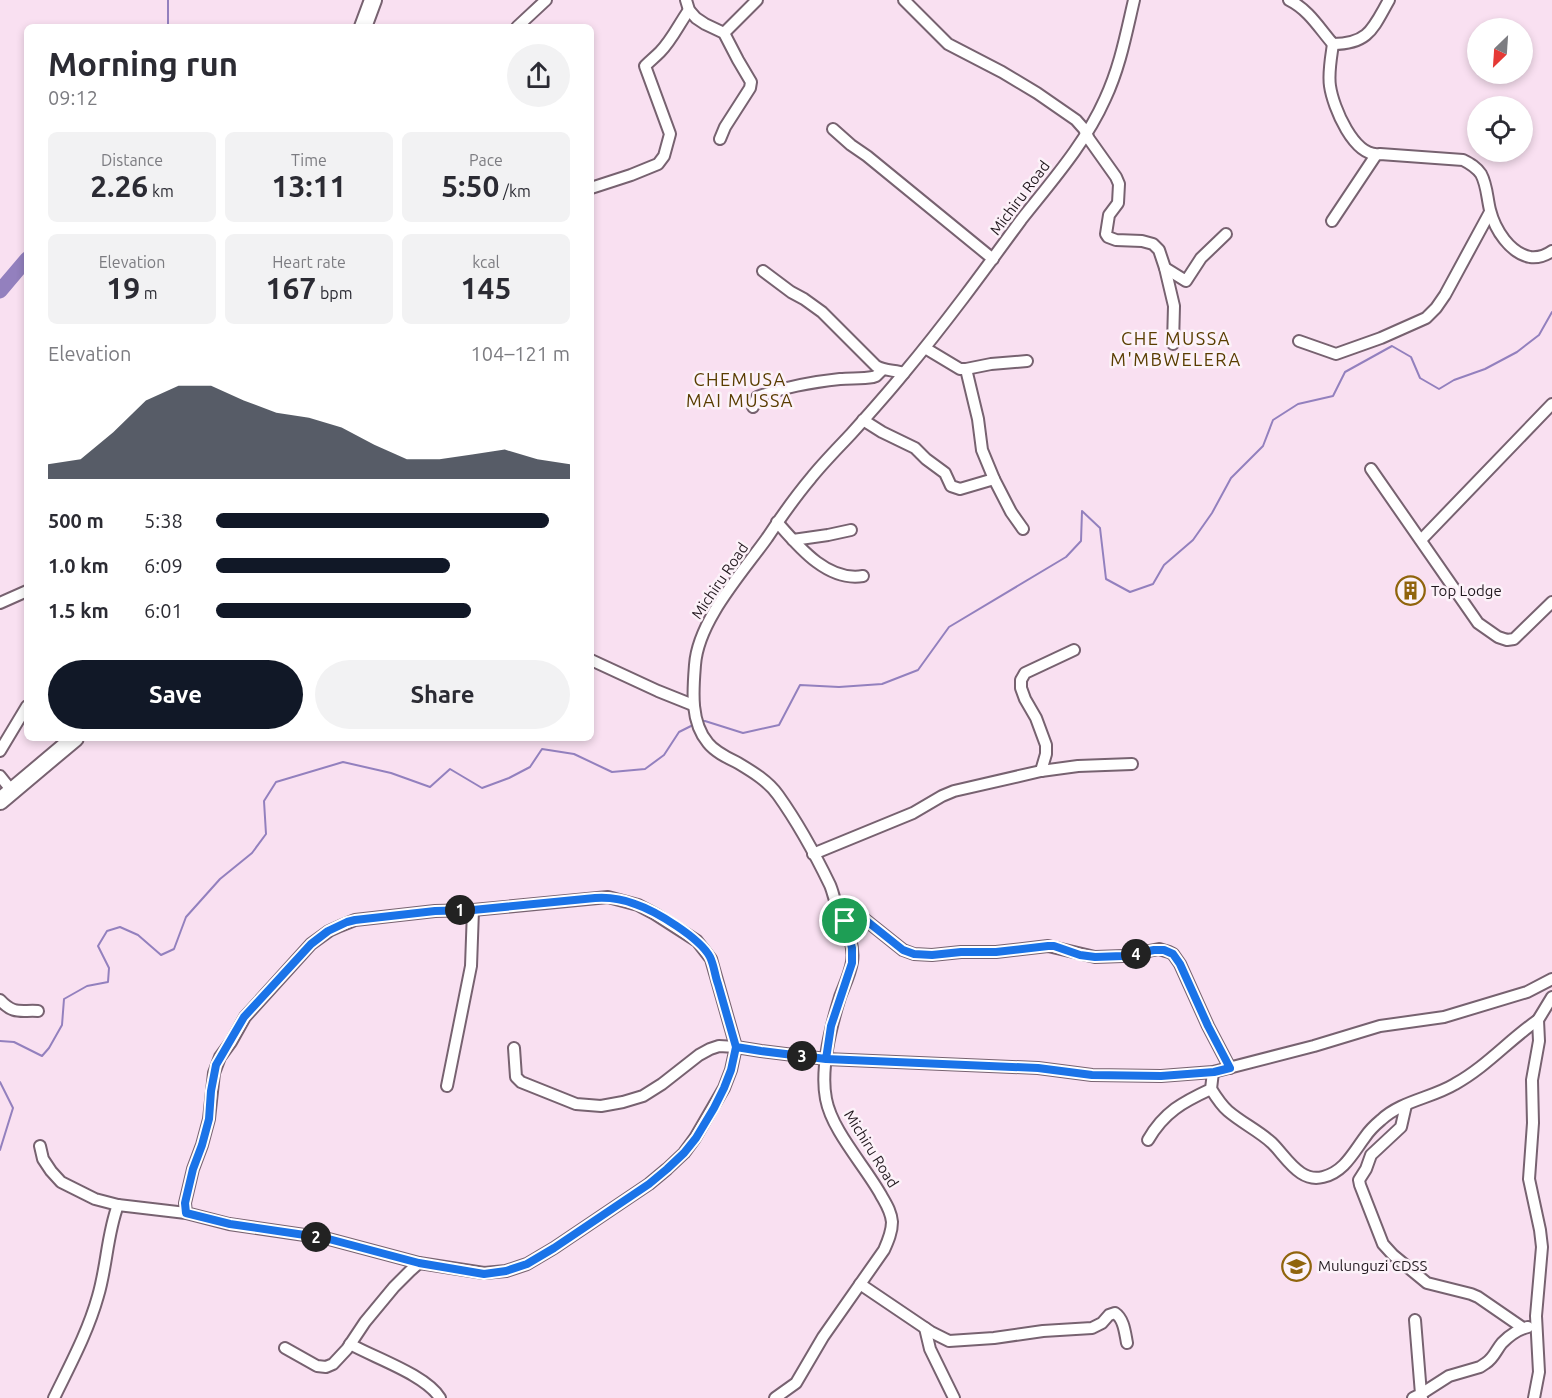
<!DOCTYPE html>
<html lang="en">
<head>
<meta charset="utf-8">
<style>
  body { margin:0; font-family:Ubuntu,sans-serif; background:#f2f2f3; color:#2b2b33; height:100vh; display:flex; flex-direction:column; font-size:22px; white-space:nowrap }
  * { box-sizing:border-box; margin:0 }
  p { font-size:20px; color:#7c7c81 }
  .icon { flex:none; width:33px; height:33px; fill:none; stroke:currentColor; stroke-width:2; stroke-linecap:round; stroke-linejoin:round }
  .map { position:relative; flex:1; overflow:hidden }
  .details { position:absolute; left:24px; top:24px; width:570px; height:717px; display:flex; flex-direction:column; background:#fff; border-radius:9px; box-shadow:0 3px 9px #0003 }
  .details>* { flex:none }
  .needle { width:39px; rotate:205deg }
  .controls { position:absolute; left:1467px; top:18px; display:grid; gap:12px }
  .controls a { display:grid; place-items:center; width:66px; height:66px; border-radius:50%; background:#fff; box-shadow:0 3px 9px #0003; font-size:30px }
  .pin { position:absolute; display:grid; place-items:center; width:51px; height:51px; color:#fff; margin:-26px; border:3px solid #fff; border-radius:50%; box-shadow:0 2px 6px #0007 }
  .km { position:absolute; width:30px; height:30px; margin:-15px; border-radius:50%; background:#222; color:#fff; font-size:16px; line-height:30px; text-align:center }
  .round { display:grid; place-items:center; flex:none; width:63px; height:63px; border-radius:32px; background:#f2f2f3 }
  .head { display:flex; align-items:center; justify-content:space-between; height:102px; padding:0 24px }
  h1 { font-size:33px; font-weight:700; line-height:45px }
  .stats { display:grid; grid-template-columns:repeat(3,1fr); gap:9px; height:102px; padding:6px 24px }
  .stats div { display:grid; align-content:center; border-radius:9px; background:#f2f2f3; text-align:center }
  .stats b { font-size:30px; font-weight:700 }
  .stats small { font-size:16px; font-weight:400 }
  .stats p { font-size:16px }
  .chart { height:168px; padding:12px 24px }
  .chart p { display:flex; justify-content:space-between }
  .chart svg { width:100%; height:108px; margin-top:6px; fill:#111827; opacity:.7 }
  .cta { display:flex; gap:12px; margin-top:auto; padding:12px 24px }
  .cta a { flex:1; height:69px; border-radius:36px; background:#111827; color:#fff; font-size:24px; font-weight:700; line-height:69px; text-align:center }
  .cta a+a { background:#f2f2f3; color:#2b2b33 }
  ul { padding:0 24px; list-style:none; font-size:20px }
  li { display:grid; grid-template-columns:96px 72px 1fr; align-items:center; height:45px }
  li i { height:15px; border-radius:8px; background:#111827 }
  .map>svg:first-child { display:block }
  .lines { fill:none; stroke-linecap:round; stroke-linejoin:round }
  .stream { stroke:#9380be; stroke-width:2 }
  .river { stroke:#9380be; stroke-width:15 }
  .minor-casing { stroke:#776270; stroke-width:14 }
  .highway-casing { stroke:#776270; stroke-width:20 }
  .minor { stroke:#fff; stroke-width:10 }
  .highway { stroke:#fff; stroke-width:16 }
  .route-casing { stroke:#fff; stroke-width:12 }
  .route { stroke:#1a73e8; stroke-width:8 }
  .labels { text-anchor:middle; stroke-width:5; stroke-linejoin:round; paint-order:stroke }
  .street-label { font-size:15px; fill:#22191f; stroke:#fcf2f9 }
  .poi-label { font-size:15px; fill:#22191f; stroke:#fcf2f9; text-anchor:start }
  .quarter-label { font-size:18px; letter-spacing:1.5px; fill:#593c00; stroke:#fcf2f9 }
</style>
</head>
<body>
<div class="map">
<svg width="1552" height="1398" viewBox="0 0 1552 1398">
  <rect width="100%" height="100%" fill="#f9e0f1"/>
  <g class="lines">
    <g class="stream">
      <polyline points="168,27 168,0"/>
      <polyline points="701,721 705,721 743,733 779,725 800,685 839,687 882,684 918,670 949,627 1066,557 1081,541 1082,511 1100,528 1106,579 1130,592 1153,584 1164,565 1193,540 1212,513 1231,478 1263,446 1273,420 1298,404 1333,396 1345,372 1392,346 1411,357 1420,378 1439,389 1454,380 1485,369 1517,352 1539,335 1552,312"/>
      <polyline points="0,1041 14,1042 42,1056 49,1048 62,1025 64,999 87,986 108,982 109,968 98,946 107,931 120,927 138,935 161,955 174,949 186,917 220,879 252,853 266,834 264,801 276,782 343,762 391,773 430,787 450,769 482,788 509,778 530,767 542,749 574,754 612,772 645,769 664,755 679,732 693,725"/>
      <polyline points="0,1082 13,1108 0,1150"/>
    </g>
    <polyline class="river" points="0,291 27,259"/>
    <defs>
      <g id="minor">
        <polyline points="686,0 689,10 696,18 705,24 724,33 738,60 751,82 750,88 725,127 720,139"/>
        <polyline points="904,0 948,44 1002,72 1037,93 1076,120 1084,129 1089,139 1116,177 1119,184 1118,203 1109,215 1106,234 1108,237 1116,240 1142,241 1153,244 1159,250 1165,268 1174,306 1173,344"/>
        <path d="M1289 0C1309 10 1319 28 1333 44 1369 44 1373 28 1389 0"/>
        <polyline points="517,27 546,0"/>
        <polyline points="724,33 757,0"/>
        <path d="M1333 44C1331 58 1328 73 1330 86 1333 107 1354 158 1380 154L1463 160C1471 164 1476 167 1481 174 1487 185 1487 198 1490 210 1495 230 1510 253 1530 257 1538 258 1545 256 1552 251"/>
        <polyline points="833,129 851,145 867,156 993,259"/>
        <path d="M591 188 631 175 658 164 664 156 670 134 645 66C650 61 655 57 660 52 672 40 679 24 689 10"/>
        <polyline points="1332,221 1376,155"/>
        <polyline points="1165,268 1186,281 1201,258 1226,234"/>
        <path d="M763 271 791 292 804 299 822 312 876 366C884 371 895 370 904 373"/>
        <polyline points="1299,341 1336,354 1381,338 1426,318 1436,308 1445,295 1490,212"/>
        <polyline points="925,348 960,369 966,369 991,364 1027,361"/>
        <polyline points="966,369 978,419 982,450 994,479 1011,512 1023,529"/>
        <path d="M753 407 757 397C784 387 812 382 840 379 851 378 862 379 873 377L876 376 882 370"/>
        <polyline points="863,420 882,432 915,448 926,459 945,473 951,486 960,489 994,479"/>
        <polyline points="1371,469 1478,623 1498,637 1507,640 1514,639 1552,602"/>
        <path d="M777 522C798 546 827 582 863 576"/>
        <polyline points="793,540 828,535 851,530"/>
        <polyline points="1421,540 1552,404"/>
        <polyline points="0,603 27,591"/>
        <polyline points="591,660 658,691 693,705"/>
        <polyline points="0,751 27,706"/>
        <polyline points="1041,771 1046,754 1046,745 1036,718 1025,699 1021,688 1021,680 1025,673 1074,650"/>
        <polyline points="0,776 12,791"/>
        <polyline points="813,854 913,813 942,796 954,791 1041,771 1078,766 1132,764"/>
        <polyline points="845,921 854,916 863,918 903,950 914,954 932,955 961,952 996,952 1048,946 1095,957 1123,956 1159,949 1169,952 1173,954 1180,964 1208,1026 1230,1068"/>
        <path d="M0 1000C14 1015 20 1010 38 1011"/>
        <polyline points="514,1048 516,1077 521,1082 576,1104 601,1106 623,1102 643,1096 662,1084 699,1055 710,1049 719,1046 736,1047 761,1051 826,1059 1038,1068 1092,1075 1161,1076 1213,1072 1314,1046 1380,1026 1444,1017 1527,992 1552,979"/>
        <polyline points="447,1086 471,966 473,910"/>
        <path d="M1211 1089C1216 1097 1221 1105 1228 1111 1242 1123 1259 1131 1272 1143 1282 1153 1289 1165 1301 1173 1307 1177 1315 1179 1323 1177 1344 1172 1353 1153 1365 1137 1369 1131 1375 1125 1381 1120 1401 1101 1432 1098 1455 1084 1486 1067 1509 1040 1538 1020"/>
        <polyline points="1406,1105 1401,1127 1371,1155 1366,1169 1359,1180 1360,1185 1383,1244 1393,1255 1427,1283 1471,1294 1478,1297 1523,1328"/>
        <path d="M1148 1140C1164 1112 1183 1102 1211 1089L1213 1072"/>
        <polyline points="40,1146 43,1159 51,1171 61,1182 95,1199 118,1205 186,1213 229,1224 325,1238 419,1263 484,1273 506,1271 527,1264 554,1248 649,1184 667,1169 684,1153 695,1138 724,1088 731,1070 736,1047 711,959 697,941 655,914 638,905 608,897 473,910 435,911 355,920 340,926 329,931 311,944 245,1017 231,1042 220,1057 214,1073 209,1119 202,1145 193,1169 185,1203 186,1213"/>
        <path d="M860 1284 931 1332 949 1341 994 1338 1043 1331 1092 1328 1102 1323 1109 1315 1115 1313C1124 1319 1125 1333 1127 1343"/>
        <polyline points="925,1328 930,1349 954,1398"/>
        <path d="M350 1344C375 1358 426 1375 440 1398"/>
        <polyline points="285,1348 317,1366 326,1367 333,1364 347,1349 365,1322 394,1287 410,1271 419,1263"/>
        <path d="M54 1398C70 1365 88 1332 98 1296 107 1266 107 1234 118 1205"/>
        <path d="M775 1398 796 1383 823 1337 884 1250C888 1241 892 1232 892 1222 891 1211 886 1204 881 1195 865 1166 832 1131 826 1099 820 1069 831 1026 840 997 844 986 850 974 852 962 855 942 844 924 837 906 834 899 833 892 830 885 815 854 798 823 778 795 768 781 753 772 738 763 728 758 715 752 708 743 690 722 693 690 695 665 698 621 742 573 767 538 781 517 795 497 811 478 823 463 837 449 851 434 869 414 887 394 904 373 945 324 983 272 1021 220 1051 182 1085 144 1105 99 1120 67 1126 34 1134 0"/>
        <polyline points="1413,1398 1421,1394 1415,1320"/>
        <path d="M1422 1398 1421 1394 1449 1376 1480 1367 1486 1363C1494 1358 1496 1350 1502 1343 1509 1336 1519 1329 1528 1327"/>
        <polyline points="1534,1398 1539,1372 1536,1316 1542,1247 1540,1230 1529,1179 1533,1123 1532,1080 1539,1041 1538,1020 1552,997"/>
      </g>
      <g id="highway">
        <polyline points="363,27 373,0"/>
        <polyline points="0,801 75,738"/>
      </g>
    </defs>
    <use href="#minor" class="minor-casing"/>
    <use href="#highway" class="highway-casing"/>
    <use href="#minor" class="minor"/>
    <use href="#highway" class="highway"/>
  </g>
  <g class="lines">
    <defs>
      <path id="route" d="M845 921 852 948V963L831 1026 826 1059 761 1051 736 1047C730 1026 724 1005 718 984 715 976 714 965 710 957 700 938 656 911 635 904 622 899 609 897 595 898L473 910 435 911 355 920 347 922 328 931 311 944 244 1017 216 1065 211 1091 209 1119 202 1145 193 1169 185 1203 186 1213 230 1224 325 1238 419 1263 484 1274 506 1271 527 1264 554 1248 649 1184 667 1169 684 1153 696 1138 714 1108 724 1088 731 1070 736 1047 761 1051 826 1059 1038 1068 1092 1075 1161 1076 1214 1072 1230 1068 1208 1026 1180 964 1173 954 1164 950H1154L1123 956 1095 957 1080 955 1054 946H1048L996 952H961L932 955 914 954 903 950 863 918 854 916 845 921"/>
    </defs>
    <use href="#route" class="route-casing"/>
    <use href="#route" class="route"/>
  </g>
  <defs>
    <symbol id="building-ring" viewBox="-11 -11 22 22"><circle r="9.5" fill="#fcf2f9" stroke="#90640c" stroke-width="1.5"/><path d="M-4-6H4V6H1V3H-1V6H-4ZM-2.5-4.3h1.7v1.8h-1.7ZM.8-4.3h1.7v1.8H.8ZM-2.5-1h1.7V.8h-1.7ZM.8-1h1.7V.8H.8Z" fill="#90640c"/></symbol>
    <symbol id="school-ring" viewBox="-11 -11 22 22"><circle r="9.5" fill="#fcf2f9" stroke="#90640c" stroke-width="1.5"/><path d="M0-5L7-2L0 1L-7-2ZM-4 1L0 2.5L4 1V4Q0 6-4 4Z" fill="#90640c"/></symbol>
  </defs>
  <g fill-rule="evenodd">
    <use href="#building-ring" x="1394" y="574" width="33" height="33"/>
    <use href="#school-ring" x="1280" y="1250" width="33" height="33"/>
  </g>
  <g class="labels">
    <g class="street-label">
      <text transform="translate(1020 198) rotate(-53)" y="5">Michiru Road</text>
      <text transform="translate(720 581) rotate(-56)" y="5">Michiru Road</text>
      <text transform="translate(871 1149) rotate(58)" y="5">Michiru Road</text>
    </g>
    <g class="poi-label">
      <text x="1431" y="596">Top Lodge</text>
      <text x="1318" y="1271">Mulunguzi CDSS</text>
    </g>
    <g class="quarter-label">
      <text x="1176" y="345">CHE MUSSA<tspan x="1176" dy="21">M'MBWELERA</tspan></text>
      <text x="740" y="386">CHEMUSA<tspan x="740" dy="21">MAI MUSSA</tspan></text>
    </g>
  </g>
</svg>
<div class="controls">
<a><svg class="needle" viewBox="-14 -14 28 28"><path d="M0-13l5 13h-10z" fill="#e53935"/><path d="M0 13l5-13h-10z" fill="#7c7c81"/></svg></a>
<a><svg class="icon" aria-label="locate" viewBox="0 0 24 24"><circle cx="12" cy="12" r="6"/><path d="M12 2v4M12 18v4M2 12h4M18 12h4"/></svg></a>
</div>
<div class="pin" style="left:845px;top:921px;background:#1e9e55"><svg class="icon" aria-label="arrive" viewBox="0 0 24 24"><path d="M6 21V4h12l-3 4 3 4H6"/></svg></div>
<b class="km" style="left:460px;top:910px">1</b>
<b class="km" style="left:316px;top:1237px">2</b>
<b class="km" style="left:802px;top:1056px">3</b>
<b class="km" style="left:1136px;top:954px">4</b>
<section class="details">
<div class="head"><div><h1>Morning run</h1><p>09:12</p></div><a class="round"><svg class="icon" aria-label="share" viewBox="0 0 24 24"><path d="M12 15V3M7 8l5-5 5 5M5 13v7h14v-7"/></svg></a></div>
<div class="stats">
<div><p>Distance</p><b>2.26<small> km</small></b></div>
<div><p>Time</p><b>13:11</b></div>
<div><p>Pace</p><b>5:50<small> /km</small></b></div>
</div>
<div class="stats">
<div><p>Elevation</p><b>19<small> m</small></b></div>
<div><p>Heart rate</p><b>167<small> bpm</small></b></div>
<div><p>kcal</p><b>145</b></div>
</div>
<div class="chart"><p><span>Elevation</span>104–121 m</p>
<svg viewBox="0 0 160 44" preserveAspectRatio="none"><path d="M0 44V38L10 36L20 25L30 12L40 6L50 6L60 12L70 17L80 19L90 23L100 30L110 36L120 36L130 34L140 32L150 36L160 38V44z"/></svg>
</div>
<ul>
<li><b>500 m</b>5:38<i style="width:94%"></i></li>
<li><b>1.0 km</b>6:09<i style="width:66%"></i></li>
<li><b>1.5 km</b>6:01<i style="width:72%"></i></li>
</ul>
<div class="cta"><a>Save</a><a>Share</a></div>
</section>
</div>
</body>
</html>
